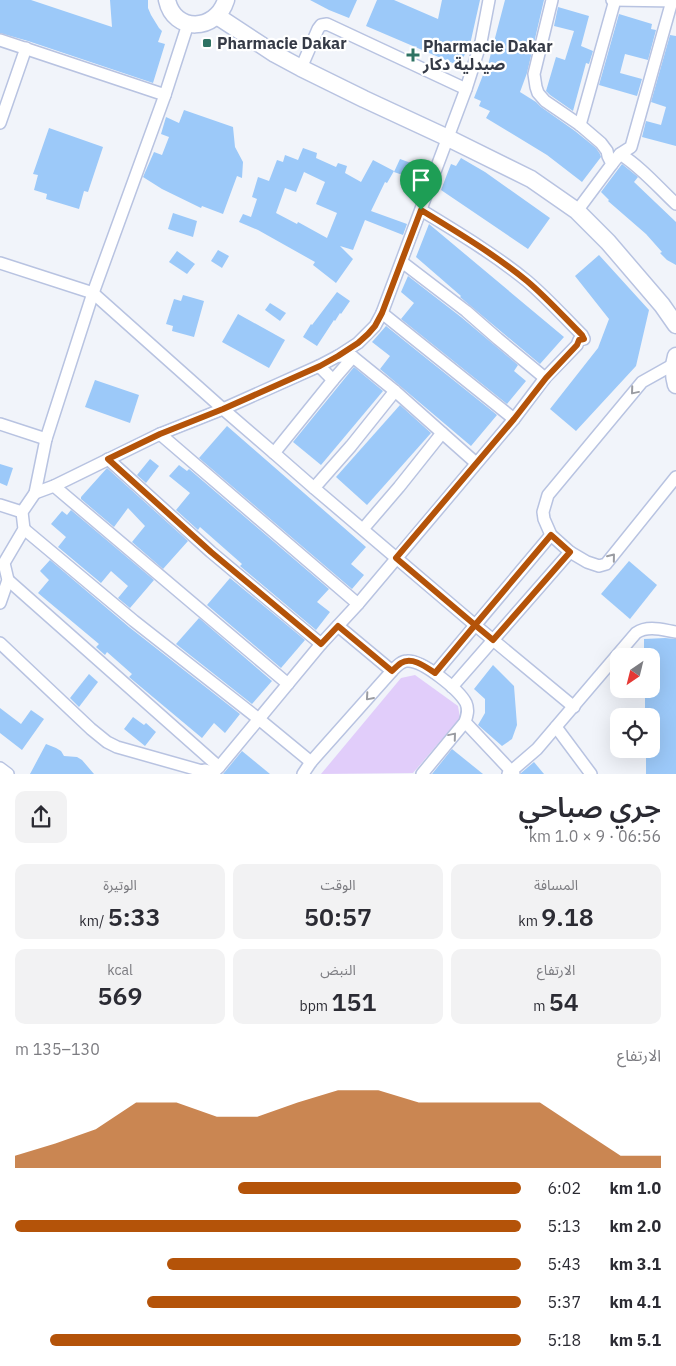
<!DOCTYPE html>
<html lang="ar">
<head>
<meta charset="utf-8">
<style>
  body { margin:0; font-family:"IBM Plex Sans","Noto Sans Arabic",sans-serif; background:#f2f2f3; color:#2b2b33; direction:rtl; height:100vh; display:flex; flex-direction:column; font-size:19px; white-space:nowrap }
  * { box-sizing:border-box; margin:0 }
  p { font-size:16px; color:#7c7c81 }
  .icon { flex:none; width:28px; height:28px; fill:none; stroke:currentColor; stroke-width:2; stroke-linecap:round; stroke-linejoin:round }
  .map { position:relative; height:774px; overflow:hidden; direction:ltr }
  .sheet { display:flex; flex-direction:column; background:#fff; flex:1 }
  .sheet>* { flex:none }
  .needle { width:32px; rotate:215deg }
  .controls { position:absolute; left:610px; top:648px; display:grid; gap:10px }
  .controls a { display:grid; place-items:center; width:50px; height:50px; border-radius:10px; background:#fff; box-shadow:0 5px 20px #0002; font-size:25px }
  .pin { position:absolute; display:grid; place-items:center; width:42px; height:42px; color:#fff; margin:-51px -21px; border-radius:50% 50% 50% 0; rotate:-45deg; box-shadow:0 0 5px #0007 }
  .pin .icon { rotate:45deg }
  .round { display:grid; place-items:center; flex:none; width:52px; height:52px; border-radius:10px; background:#f2f2f3 }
  .headline { display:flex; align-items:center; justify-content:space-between; height:85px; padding:0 15px }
  h1 { font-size:28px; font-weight:600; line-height:38px }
  .metrics { display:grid; grid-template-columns:repeat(3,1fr); gap:8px; height:85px; padding:5px 15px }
  .metrics div { display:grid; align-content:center; border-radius:10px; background:#f2f2f3; text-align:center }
  .metrics b { font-size:25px; font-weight:600 }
  .metrics small { font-size:14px; font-weight:400 }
  .metrics p { font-size:14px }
  .chart { height:140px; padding:10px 15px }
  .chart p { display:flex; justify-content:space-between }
  .chart svg { width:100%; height:90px; margin-top:5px; fill:#b45309; opacity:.7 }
  ul { padding:0 15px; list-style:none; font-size:16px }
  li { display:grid; grid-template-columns:80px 60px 1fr; align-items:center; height:38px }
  li i { height:12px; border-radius:6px; background:#b45309 }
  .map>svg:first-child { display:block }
  .green { fill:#e1cdfa }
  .building { fill:#9cc9f9; fill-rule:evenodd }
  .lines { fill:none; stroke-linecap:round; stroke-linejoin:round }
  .street-casing { stroke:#b8c3e1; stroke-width:14 }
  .secondary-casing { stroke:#b8c3e1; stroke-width:19 }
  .street { stroke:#fff; stroke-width:11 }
  .secondary { stroke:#fff; stroke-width:16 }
  .oneway { stroke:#9a9ca2 }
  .route-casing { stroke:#fff; stroke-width:10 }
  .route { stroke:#b45309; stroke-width:6 }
  .poi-dot { fill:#2e7263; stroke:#fff; stroke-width:2 }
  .labels { text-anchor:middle; stroke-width:4.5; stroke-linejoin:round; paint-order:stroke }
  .poi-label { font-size:16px; font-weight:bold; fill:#353a46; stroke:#fff; text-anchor:start }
</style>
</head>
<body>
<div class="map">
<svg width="676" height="774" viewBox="0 0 676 774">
  <rect width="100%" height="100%" fill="#f1f4fa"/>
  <polygon class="green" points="415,675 458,706 460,718 413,773 321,774 401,678"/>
  <g class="building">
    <polygon points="0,0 31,0 112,27 110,0 148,0 148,8 151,15 159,28 162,31 158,42 165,44 153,83 28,41 0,33"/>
    <polygon points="310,0 357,0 349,18 329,10"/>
    <polygon points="377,0 394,0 438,19 442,0 480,0 469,49 461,60 455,64 366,26"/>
    <polygon points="505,0 544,0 527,73 520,92 536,102 541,107 575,131 596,148 600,154 601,157 582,182 547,155 486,118 490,111 479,106 481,101 474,98 483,75 485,76"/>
    <polygon points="558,7 589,16 581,46 593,51 589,64 586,63 573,111 550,95 546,91 556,57 565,60 574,31 554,26"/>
    <polygon points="619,14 652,24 651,29 656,30 648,60 625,54 620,73 642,79 637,96 599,85"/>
    <polygon points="670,35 676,36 676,146 642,137 646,121 661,125 666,107 651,102"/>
    <polygon points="184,110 233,127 235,147 243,162 242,178 237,176 223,214 202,206 201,208 162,189 143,177 154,152 162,155 169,137 161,134 166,117 179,123"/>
    <polygon points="49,128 103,147 88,192 84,191 79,209 46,199 47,194 34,190 38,175 33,174"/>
    <path d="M303 148 317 153 316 158 336 167 338 163 347 166 345 173 361 182 373 160 394 171 387 183 385 182 371 211 407 224 403 235 365 220 353 250 340 246 353 259 336 283 313 265 315 262 258 230 239 222 243 214 251 217 257 199 252 197 258 177 269 181 277 160 283 162 285 155 298 160ZM304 172 325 182 316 204 337 213 327 238 298 222 297 224 276 213 285 188 296 192Z"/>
    <polygon points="461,158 485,172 550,218 528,249 441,190 451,164 456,166"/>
    <polygon points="400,159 422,167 417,180 394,172"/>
    <polygon points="622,164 638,177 634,182 676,222 676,265 667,260 660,253 662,252 646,234 608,201 609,200 601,192"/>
    <polygon points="173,213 197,221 193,237 168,229"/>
    <polygon points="429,224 564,337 540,364 460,297 461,296 416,257"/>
    <polygon points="218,250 229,256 222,268 211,261"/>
    <polygon points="177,251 195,264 187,274 169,262"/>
    <polygon points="599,255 649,310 636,366 576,431 550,409 598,348 609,319 575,276"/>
    <polygon points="408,276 461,317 518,365 514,371 526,381 507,404 401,319 414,303 401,292"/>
    <polygon points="337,292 350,301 341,314 340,313 335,321 334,320 317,346 303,337 311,324 312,325"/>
    <polygon points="183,295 204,301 194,337 172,331 173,326 166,324 174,299 181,301"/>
    <polygon points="270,303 286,313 280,321 265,310"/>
    <polygon points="238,314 285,340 269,368 222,342"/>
    <polygon points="386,326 497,415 471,446 380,369 390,356 372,342"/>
    <polygon points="354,367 383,391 321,465 293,442"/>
    <polygon points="95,380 139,395 130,423 85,407"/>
    <polygon points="400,405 431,433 367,505 336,477"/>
    <polygon points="227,426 366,547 351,564 364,575 352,589 199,458"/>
    <polygon points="150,459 159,466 146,483 137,475"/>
    <polygon points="0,464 13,468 7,486 0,483"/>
    <polygon points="179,465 187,471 189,469 329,589 317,602 330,612 316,630 240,566 242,564 200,527 198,530 176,510 190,493 169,476"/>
    <polygon points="107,468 188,541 163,569 132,542 145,526 128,508 114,527 81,499 81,497"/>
    <polygon points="71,510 154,580 130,608 118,598 128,586 111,571 101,583 58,547 66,537 51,524 62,511 67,515"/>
    <polygon points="50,560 129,627 240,714 225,733 214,723 202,738 129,677 132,674 107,652 105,655 96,647 99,644 38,593 49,580 40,571"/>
    <polygon points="629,561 657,585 630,619 601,594"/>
    <polygon points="230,578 305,640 281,668 207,605"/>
    <polygon points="199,618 272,681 252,704 176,644"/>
    <polygon points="665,638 676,639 676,774 646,774 646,749 651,749 651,716 645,716 645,689 651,689 651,656 644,656 644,639"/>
    <polygon points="493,665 514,686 517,725 512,739 502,746 478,725 485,713 485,699 474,689"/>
    <polygon points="89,674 98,682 79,707 70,698"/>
    <polygon points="0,708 21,724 31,710 44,719 22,750 0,733"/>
    <polygon points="133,717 144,725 146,723 156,732 145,746 124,729"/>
    <polygon points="46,744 56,748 61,751 64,756 77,757 82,760 94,774 30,774"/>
    <polygon points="452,749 483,774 432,774"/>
    <polygon points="242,751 270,774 223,774"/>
    <polygon points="534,762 544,774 521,774 521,773"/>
  </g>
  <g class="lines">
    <defs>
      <g id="street">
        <polyline points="552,0 534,74 536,87 538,93 545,101 580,125 601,143 607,151 608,156 612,164 577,211"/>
        <polyline points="612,0 676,1"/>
        <polyline points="0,40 165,95"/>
        <polyline points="301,68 318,29 321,25 327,24 466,89"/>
        <polyline points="0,123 26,48"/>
        <polyline points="580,125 615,0"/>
        <path d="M620 154C641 167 658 187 676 204"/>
        <polyline points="612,164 620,154 631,147 672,1"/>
        <polyline points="402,262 466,311 498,339 545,378"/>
        <polyline points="0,263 93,293 223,409 274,453 314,488 475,625 574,707"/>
        <polyline points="382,313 514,419"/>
        <polyline points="338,356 353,357 395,391 476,463"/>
        <polyline points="674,364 642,382 548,495 543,512 544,519 551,535 570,552 587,562 599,566 606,564 676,477"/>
        <polyline points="333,380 353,357"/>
        <polyline points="0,424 46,439"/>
        <polyline points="160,434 358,604"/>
        <polyline points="274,453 333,380 319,366"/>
        <polyline points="108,459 211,552 321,644"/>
        <polyline points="54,486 288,684"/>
        <polyline points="314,488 351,446 395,391"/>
        <polyline points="35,493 54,486 160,434 223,409 319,366 338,356 358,343 375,326 382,313 466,89 481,42 489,0"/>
        <polyline points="0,505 22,512"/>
        <polyline points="24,529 134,621 260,720 311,762"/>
        <polyline points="363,529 399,487 442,433"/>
        <polyline points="8,580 219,767"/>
        <polyline points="0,603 8,580 4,563 24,529 22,512 35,493 46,439 93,293 165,95 188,24"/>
        <polyline points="338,626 392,671"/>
        <path d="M0 643 91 729 107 742 117 747 202 771 205 770 214 772 219 767 321 644 358 604 514 419 545 378 577 345 579 340 584 339 582 335C564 317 547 298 527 281 494 254 457 232 421 210"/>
        <polyline points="435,673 551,535"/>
        <polyline points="452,687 570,552"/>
        <polyline points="465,722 514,774"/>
        <polyline points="556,727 591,774"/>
        <polyline points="0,768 8,774"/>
        <path d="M303 774 311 762 392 671C396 667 401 661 407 661 423 660 459 690 466 703 469 710 467 716 465 722L422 774"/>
        <path d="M508 774 537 749 636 633C648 625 663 630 676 632"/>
      </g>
      <g id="secondary">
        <path d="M167 0C174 33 216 32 226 0"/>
        <polyline points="217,16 275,54 301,68 364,99 448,138 531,179 577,211 608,242 662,305 676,325"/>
        <path d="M676 356C673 366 673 374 676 385"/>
      </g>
    </defs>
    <use href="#street" class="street-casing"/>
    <use href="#secondary" class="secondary-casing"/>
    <use href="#street" class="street"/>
    <use href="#secondary" class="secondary"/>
  </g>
  <defs><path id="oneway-chevron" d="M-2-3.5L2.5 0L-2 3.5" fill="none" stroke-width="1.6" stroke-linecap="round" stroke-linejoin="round" transform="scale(1.25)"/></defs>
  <g class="oneway">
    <use href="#oneway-chevron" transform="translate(634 391) rotate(130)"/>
    <use href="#oneway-chevron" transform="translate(612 557) rotate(-51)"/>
    <use href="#oneway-chevron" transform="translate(369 697) rotate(131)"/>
    <use href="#oneway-chevron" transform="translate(453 736) rotate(-50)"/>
  </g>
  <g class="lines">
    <defs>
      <path id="route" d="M421 210 382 313 375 326 368 334 358 343 338 356 320 366 223 409 160 434 108 459 211 552 321 644 338 626 392 671C394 669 398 665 401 663 412 656 426 667 435 673L475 625 493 640 570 552 551 535 475 625 396 558 514 419 546 378 577 345 579 340 584 339 582 335C564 317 547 298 527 281 494 254 457 232 421 210"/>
    </defs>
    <use href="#route" class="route-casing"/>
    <use href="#route" class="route"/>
  </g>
  <g class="poi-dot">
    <rect x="202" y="38" width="10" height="10" rx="2.5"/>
    <path d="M410.5 47.5h5v5h5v5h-5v5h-5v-5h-5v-5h5z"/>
  </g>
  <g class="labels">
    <g class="poi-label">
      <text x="217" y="49">Pharmacie Dakar</text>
      <text x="423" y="52">Pharmacie Dakar<tspan x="423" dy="18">صيدلية دكار</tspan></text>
    </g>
  </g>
</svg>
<div class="controls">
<a><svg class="needle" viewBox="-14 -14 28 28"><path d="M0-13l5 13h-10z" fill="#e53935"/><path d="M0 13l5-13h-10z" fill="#7c7c81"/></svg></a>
<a><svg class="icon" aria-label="locate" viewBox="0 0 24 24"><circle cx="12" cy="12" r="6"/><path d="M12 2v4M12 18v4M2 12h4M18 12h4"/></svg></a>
</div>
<div class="pin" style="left:421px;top:210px;background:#1e9e55"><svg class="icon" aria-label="arrive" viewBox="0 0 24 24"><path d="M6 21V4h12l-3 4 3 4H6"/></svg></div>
</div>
<section class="sheet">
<div class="headline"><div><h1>جري صباحي</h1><p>06:56 · 9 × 1.0 km</p></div><a class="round"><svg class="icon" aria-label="share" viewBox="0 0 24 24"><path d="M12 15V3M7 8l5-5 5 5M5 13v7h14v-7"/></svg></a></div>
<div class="metrics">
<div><p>المسافة</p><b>9.18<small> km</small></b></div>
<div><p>الوقت</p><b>50:57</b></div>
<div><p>الوتيرة</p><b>5:33<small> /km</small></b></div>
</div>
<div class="metrics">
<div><p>الارتفاع</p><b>54<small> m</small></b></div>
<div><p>النبض</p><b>151<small> bpm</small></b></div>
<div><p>kcal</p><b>569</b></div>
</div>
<div class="chart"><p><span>الارتفاع</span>130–135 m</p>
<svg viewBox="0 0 160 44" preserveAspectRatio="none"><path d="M0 44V38L10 32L20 25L30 12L40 12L50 19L60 19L70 12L80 6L90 6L100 12L110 12L120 12L130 12L140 25L150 38L160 38V44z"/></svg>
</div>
<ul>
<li><b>1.0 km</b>6:02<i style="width:56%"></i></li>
<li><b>2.0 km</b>5:13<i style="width:100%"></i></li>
<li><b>3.1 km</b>5:43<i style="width:70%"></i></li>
<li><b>4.1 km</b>5:37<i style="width:74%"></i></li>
<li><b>5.1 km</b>5:18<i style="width:93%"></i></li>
</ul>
</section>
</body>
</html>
